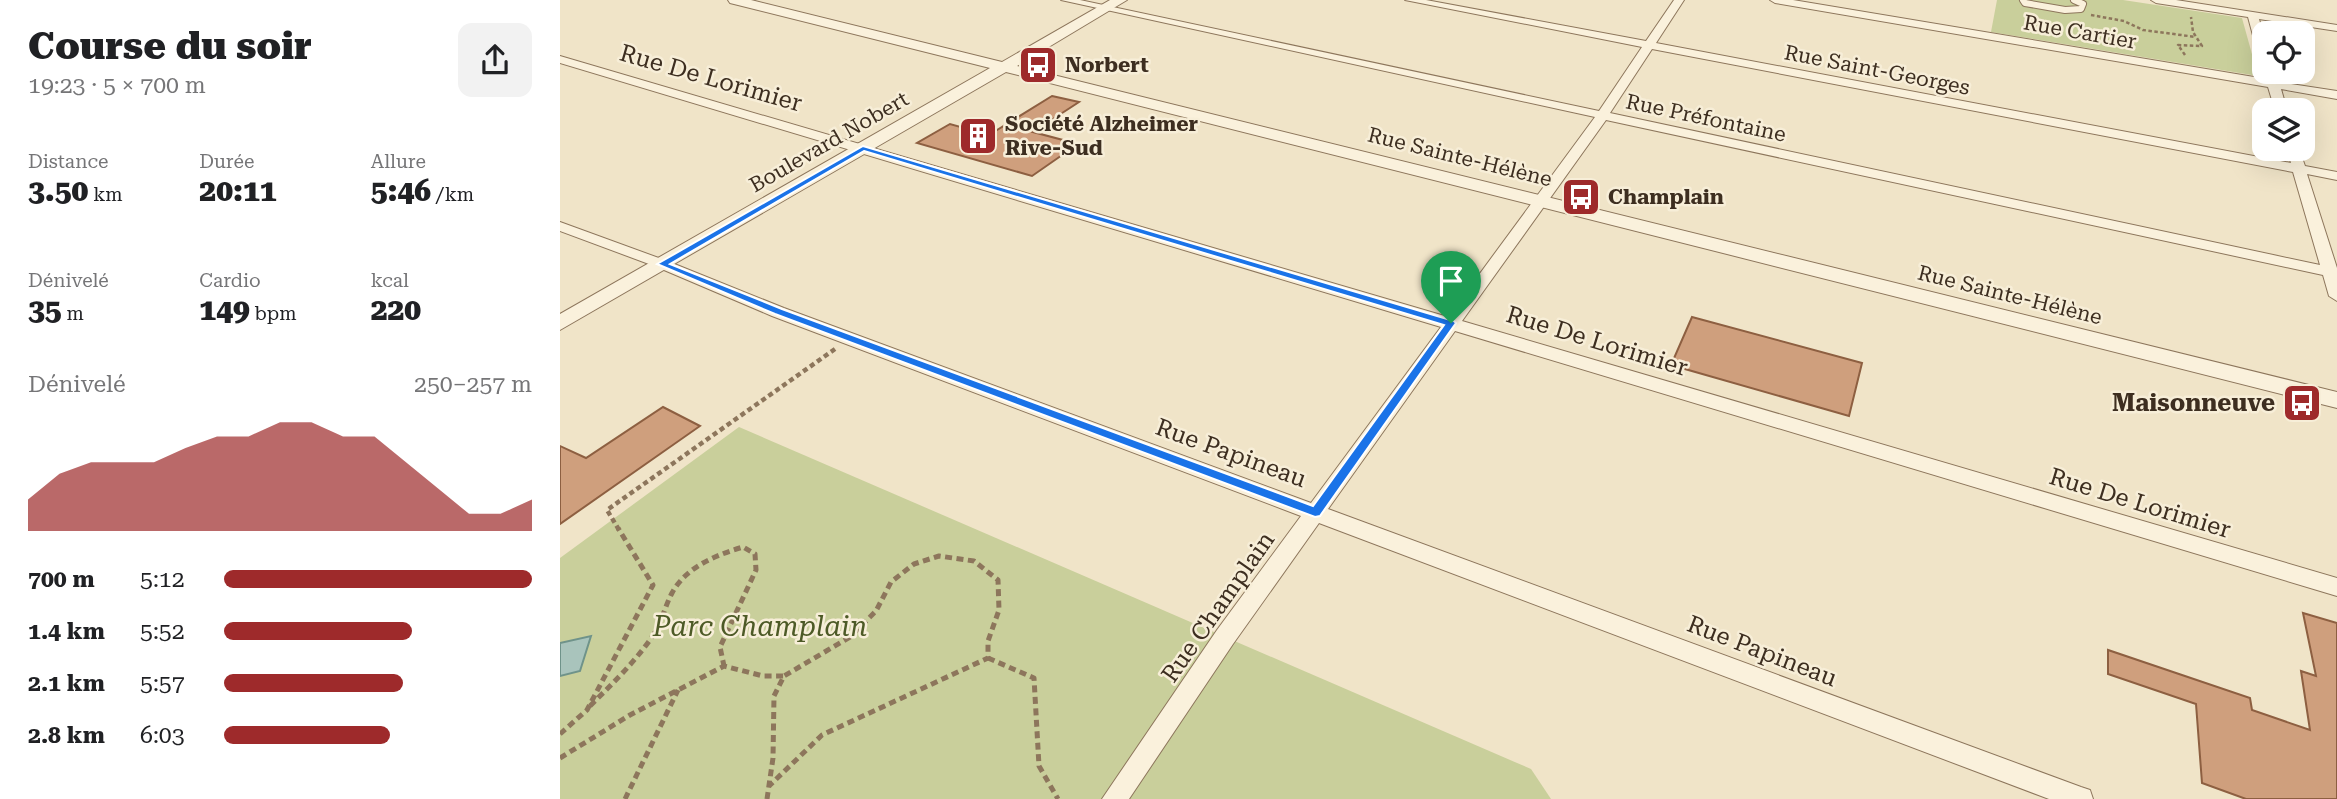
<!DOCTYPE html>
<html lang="fr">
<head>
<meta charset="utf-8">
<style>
  body { margin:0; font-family:"Roboto Serif",serif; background:#f2f2f2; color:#202124; height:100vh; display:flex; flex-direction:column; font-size:26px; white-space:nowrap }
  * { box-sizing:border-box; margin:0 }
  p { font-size:23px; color:#757577 }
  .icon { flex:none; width:38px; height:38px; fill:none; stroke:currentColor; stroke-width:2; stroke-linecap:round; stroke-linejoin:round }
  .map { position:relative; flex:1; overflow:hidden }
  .side { display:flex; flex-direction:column; background:#fff; width:560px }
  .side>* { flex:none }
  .fabs { position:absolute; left:1692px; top:21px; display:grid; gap:14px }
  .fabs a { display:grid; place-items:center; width:63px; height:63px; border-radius:14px; background:#fff; box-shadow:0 7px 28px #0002; font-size:35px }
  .pin { position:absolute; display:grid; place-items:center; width:60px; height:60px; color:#fff; margin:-72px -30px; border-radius:50% 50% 50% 0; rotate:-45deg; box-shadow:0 0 7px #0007 }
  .pin .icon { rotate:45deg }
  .round { display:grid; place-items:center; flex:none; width:74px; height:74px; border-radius:14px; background:#f2f2f2 }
  .overview { display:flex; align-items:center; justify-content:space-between; height:119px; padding:0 28px }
  h1 { font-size:38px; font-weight:800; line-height:52px }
  .figures { display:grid; grid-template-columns:repeat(3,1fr); gap:10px; height:119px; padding:7px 28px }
  .figures div { display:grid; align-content:center }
  .figures b { font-size:30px; font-weight:800 }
  .figures small { font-size:19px; font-weight:400 }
  .figures p { font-size:19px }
  .chart { height:196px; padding:14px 28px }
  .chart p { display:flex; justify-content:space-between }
  .chart svg { width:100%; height:126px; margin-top:7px; fill:#9e2a2b; opacity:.7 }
  ul { padding:0 28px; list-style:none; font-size:23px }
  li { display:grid; grid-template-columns:112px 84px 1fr; align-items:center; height:52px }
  li i { height:18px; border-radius:9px; background:#9e2a2b }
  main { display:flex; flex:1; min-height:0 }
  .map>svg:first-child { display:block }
  .green { fill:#c9cf9b }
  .water { fill:#a9c4bc; stroke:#6f938a; stroke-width:2 }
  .building { fill:#cf9f7d; stroke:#8d5f41; stroke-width:2 }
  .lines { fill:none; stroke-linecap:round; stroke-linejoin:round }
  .service-casing { stroke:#8d765c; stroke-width:8 }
  .minor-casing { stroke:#8d765c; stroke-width:2 }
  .tertiary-casing { stroke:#8d765c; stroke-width:2 }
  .path-far2 { stroke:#8d765c; stroke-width:2.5; stroke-dasharray:3.5 2.5; stroke-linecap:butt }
  .path-far1 { stroke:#8d765c; stroke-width:4.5; stroke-dasharray:5 3.5; stroke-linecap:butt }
  .path { stroke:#8d765c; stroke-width:5; stroke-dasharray:7 4.5; stroke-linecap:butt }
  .service { stroke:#faf1dc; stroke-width:6 }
  .minor { fill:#faf1dc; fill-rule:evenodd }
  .tertiary { fill:#faf1dc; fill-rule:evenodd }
  .route { fill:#1a73e8; stroke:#fff; stroke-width:2; fill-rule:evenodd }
  .labels { text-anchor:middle; stroke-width:5; stroke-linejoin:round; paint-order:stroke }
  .far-street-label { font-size:21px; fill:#3d2e20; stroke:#f7eed8 }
  .far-poi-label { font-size:21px; font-weight:bold; fill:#3d2e20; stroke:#f7eed8; text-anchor:start }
  .street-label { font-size:24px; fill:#3d2e20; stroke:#f7eed8 }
  .poi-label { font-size:24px; font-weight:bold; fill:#3d2e20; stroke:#f7eed8; text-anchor:end }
  .near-park-label { font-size:28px; font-style:italic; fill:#4d5a26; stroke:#f7eed8 }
</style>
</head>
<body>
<main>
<section class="side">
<div class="overview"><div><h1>Course du soir</h1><p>19:23 · 5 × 700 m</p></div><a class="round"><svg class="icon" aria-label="share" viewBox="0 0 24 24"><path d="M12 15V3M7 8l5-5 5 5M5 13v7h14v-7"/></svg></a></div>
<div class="figures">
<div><p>Distance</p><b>3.50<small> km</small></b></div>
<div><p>Durée</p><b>20:11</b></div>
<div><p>Allure</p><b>5:46<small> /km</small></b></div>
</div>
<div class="figures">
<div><p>Dénivelé</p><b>35<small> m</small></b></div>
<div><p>Cardio</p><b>149<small> bpm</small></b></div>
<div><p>kcal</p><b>220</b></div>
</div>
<div class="chart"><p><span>Dénivelé</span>250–257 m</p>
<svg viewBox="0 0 160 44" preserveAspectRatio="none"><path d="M0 44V33L10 24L20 20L30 20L40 20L50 15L60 11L70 11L80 6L90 6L100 11L110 11L120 20L130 29L140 38L150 38L160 33V44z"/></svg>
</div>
<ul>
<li><b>700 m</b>5:12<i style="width:100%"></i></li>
<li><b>1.4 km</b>5:52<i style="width:61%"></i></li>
<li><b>2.1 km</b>5:57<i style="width:58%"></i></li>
<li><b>2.8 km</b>6:03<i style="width:54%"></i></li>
</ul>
</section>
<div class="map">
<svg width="1777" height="799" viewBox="0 0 1777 799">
  <rect width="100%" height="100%" fill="#f0e4c8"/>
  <g class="green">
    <polygon points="1437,0 1563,0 1682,18 1698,76 1431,32"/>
    <polygon points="179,427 971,769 991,799 0,799 0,558"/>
  </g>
  <polygon class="water" points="31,636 20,671 0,676 0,643"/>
  <g class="building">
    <polygon points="492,96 519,102 473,132 518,144 472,176 357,143 390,124 429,135"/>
    <polygon points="1132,317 1302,363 1289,416 1111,365"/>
    <polygon points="103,407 140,426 0,524 0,446 26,458"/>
    <polygon points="1743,613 1777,623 1777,799 1686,799 1642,783 1636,704 1548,674 1548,650 1690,698 1692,710 1750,730 1741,671 1756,676"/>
  </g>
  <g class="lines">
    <defs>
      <polyline id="service" points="1463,0 1465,3 1505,10 1521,9 1523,4 1514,0"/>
      <g id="minor">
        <path d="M501 0H520L1039 111 1082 47 845 0H866L1086 41 1114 0H1124L1096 43 1731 163 1727 149H1739L1745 166 1777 172V180L1747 174 1777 268V301L1769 296 1763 275 1046 120 902 321 1777 578V596L895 331 768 509 1521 787 1530 790 1533 799H1489L759 523 673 644 569 799H542L657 630 741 516 212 316 97 267 0 231V222L107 261 224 308 751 503 881 327 0 63V56L888 317 1035 117ZM1092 49 1733 172 1760 265 1050 113Z"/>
        <polygon points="1210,0 1233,0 1706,79 1707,75 1715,75 1718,82 1777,91 1777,99 1721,89 1727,110 1715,110 1708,87 1215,3"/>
        <polygon points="1591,0 1616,0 1777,25 1777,31 1699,19 1704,37 1704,57 1698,54 1688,17 1596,3"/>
      </g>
      <polygon id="tertiary" points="168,0 191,0 442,62 550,0 567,0 457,66 1777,392 1777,408 446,72 0,330 0,314 430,68 170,3"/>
    </defs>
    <use href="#service" class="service-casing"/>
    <use href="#minor" class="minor-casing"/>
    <use href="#tertiary" class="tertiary-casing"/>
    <g class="path-far2">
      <polyline points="1531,15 1564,21 1583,30 1636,37"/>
      <polyline points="1625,55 1618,45 1642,46 1633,32 1631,17"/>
    </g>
    <polyline class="path-far1" points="59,530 47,510 275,349"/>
    <g class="path">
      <polyline points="428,658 474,678 479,766 498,799"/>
      <path d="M30 706C52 684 74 663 92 637 102 623 104 608 112 593 126 567 156 555 183 547L195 554 196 570 160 647 164 666"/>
      <polyline points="0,734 27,710 93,585 58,528"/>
      <polyline points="0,758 70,715 164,666 203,676 224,676"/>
      <polyline points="65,799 118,690"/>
      <polyline points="207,799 213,758 214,696 224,676 290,637 316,611 331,582 354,564 379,556 414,561 438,580 439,610 428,641 428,658 262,735 209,786"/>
    </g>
    <use href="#service" class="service"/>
    <use href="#minor" class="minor"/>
    <use href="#tertiary" class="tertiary"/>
  </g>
  <path class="route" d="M303 146 894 321 896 323 760 516 755 517 215 314 97 264ZM304 151 884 325 753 506 222 309 110 264Z"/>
  <defs>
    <symbol id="bus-square" viewBox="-11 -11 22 22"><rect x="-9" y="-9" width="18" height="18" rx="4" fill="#9e2a2b" stroke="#f7eed8"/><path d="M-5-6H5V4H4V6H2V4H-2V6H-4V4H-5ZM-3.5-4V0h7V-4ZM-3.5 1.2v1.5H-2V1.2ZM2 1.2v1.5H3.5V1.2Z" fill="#fff"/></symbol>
    <symbol id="building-square" viewBox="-11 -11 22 22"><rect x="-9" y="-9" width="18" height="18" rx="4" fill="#9e2a2b" stroke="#f7eed8"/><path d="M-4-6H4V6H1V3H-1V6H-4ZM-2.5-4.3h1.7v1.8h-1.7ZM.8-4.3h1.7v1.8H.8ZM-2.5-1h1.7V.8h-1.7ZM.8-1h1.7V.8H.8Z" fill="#fff"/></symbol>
  </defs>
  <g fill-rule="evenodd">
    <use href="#bus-square" x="456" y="43" width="44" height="44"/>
    <use href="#building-square" x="396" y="114" width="44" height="44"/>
    <use href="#bus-square" x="999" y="175" width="44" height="44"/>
    <use href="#bus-square" x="1720" y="381" width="44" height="44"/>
  </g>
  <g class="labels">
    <g class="far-street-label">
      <text transform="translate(1520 32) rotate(10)" y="7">Rue Cartier</text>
      <text transform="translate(1317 70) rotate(11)" y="7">Rue Saint-Georges</text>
      <text transform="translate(1146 118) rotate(12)" y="7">Rue Préfontaine</text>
      <text transform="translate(269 142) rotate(-30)" y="7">Boulevard Nobert</text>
      <text transform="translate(900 157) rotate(14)" y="7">Rue Sainte-Hélène</text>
      <text transform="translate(1450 295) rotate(14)" y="7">Rue Sainte-Hélène</text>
    </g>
    <g class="far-poi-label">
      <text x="505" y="72">Norbert</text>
      <text x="445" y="131">Société Alzheimer<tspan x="445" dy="24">Rive-Sud</tspan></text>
      <text x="1048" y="204">Champlain</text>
    </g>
    <g class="street-label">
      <text transform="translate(151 78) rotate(16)" y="8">Rue De Lorimier</text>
      <text transform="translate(1037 341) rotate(17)" y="8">Rue De Lorimier</text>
      <text transform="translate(671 453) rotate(20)" y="8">Rue Papineau</text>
      <text transform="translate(1580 503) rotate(17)" y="8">Rue De Lorimier</text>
      <text transform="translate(658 607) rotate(-55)" y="8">Rue Champlain</text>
      <text transform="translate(1202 651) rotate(21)" y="8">Rue Papineau</text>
    </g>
    <g class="poi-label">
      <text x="1715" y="411">Maisonneuve</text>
    </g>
    <g class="near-park-label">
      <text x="200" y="636">Parc Champlain</text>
    </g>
  </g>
</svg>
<div class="fabs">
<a><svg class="icon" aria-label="locate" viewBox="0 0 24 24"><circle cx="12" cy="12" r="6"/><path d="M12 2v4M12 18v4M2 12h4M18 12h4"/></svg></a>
<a><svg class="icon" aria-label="layers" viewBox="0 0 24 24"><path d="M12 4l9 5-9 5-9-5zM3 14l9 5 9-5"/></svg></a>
</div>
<div class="pin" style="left:891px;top:323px;background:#1e9e55"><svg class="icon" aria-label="arrive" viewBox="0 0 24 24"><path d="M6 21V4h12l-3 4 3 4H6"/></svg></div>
</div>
</main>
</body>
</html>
